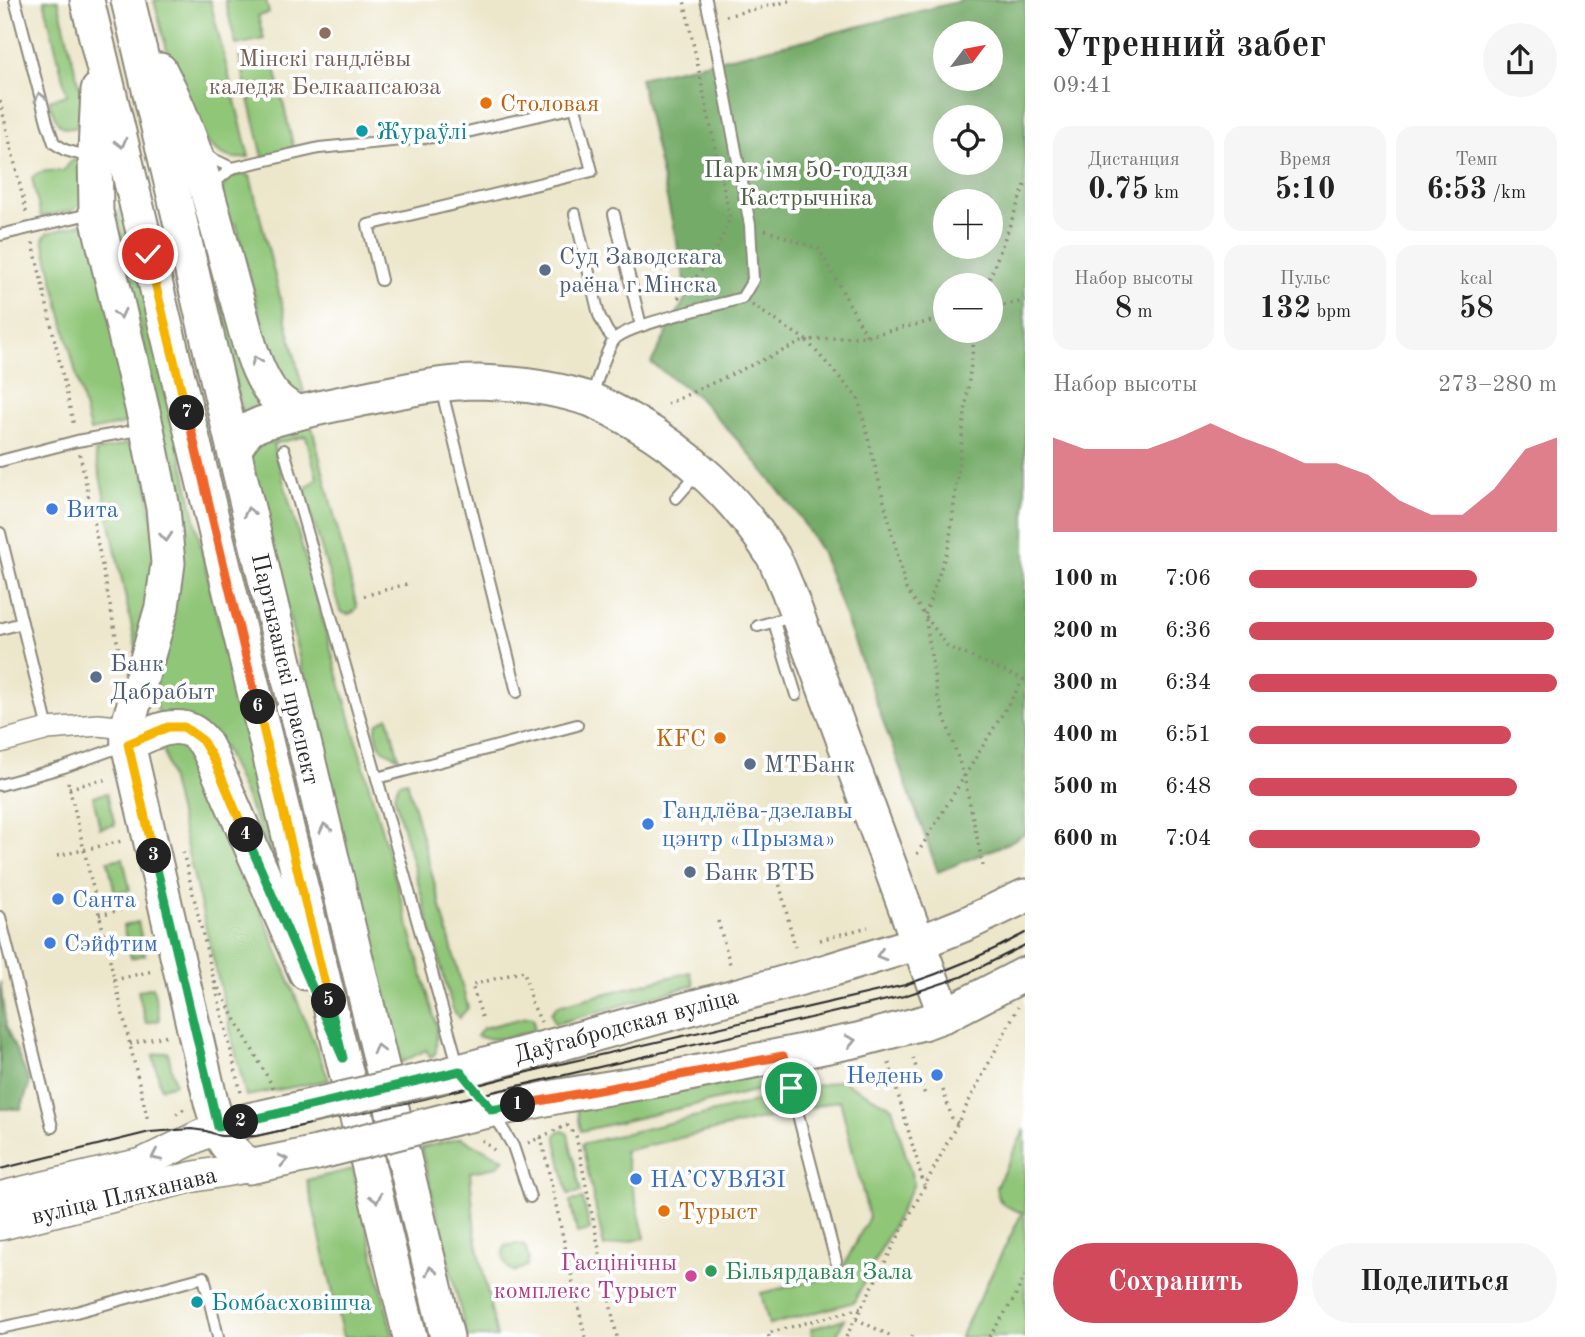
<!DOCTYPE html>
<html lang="ru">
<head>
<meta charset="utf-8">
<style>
  body { margin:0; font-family:"Old Standard TT",serif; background:#f6f6f6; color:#222; height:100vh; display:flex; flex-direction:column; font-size:26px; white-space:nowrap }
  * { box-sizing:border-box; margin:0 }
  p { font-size:23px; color:#767676 }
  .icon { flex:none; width:38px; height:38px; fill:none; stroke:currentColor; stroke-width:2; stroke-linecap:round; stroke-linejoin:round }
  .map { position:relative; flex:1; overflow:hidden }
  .drawer { display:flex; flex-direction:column; background:#fff; width:560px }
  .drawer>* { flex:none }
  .needle { width:46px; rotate:58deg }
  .controls { position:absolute; left:933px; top:21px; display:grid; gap:14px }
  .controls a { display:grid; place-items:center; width:70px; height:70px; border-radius:50%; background:#fff; box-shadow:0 7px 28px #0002; font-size:35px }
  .pin { position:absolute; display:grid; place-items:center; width:60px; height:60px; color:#fff; margin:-30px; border:4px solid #fff; border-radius:50%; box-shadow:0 2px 7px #0007 }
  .km { position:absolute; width:35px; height:35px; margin:-18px; border-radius:50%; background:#222; color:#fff; font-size:19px; line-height:35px; text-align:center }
  .round { display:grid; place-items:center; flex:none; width:74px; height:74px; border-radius:37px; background:#f6f6f6 }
  .headline { display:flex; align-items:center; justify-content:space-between; height:119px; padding:0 28px }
  h1 { font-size:38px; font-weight:700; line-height:52px }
  .figures { display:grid; grid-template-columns:repeat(3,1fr); gap:10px; height:119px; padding:7px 28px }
  .figures div { display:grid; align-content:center; border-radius:18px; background:#f6f6f6; text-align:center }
  .figures b { font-size:30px; font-weight:700 }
  .figures small { font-size:19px; font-weight:400 }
  .figures p { font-size:19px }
  .chart { height:196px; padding:14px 28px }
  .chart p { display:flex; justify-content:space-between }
  .chart svg { width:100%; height:126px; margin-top:7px; fill:#d1495b; opacity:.7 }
  .primary-button { display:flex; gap:14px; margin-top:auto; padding:14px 28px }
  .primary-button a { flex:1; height:80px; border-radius:42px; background:#d1495b; color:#fff; font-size:28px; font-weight:700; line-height:80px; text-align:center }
  .primary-button a+a { background:#f6f6f6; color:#222 }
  ul { padding:0 28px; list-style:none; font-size:23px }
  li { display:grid; grid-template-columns:112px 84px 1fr; align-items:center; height:52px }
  li i { height:18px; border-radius:9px; background:#d1495b }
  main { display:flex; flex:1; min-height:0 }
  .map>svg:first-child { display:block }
  .green { fill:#90c678; stroke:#5e7852; stroke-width:2 }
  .forest { fill:#74ab68; stroke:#506b4a; stroke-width:2; fill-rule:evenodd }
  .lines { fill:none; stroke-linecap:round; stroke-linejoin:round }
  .service-casing { stroke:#8c887a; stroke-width:14 }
  .minor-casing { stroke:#8c887a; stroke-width:24 }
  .secondary-casing { stroke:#8c887a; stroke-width:33 }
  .primary-casing { stroke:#8c887a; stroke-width:37 }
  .path { stroke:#8c887a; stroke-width:3.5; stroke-dasharray:2 5; stroke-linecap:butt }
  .service { stroke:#fff; stroke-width:10 }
  .minor { stroke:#fff; stroke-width:21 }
  .secondary { stroke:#fff; stroke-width:30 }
  .primary { stroke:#fff; stroke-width:33 }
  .tram { stroke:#2b2b2b; stroke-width:2 }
  .primary-bridge-casing { stroke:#8c887a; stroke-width:37; stroke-linecap:butt }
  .primary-bridge { stroke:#fff; stroke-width:33 }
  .oneway { stroke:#a0a0a0 }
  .split-1-casing { stroke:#fff; stroke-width:14 }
  .split-2-casing { stroke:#fff; stroke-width:14 }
  .split-3-casing { stroke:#fff; stroke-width:14 }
  .split-4-casing { stroke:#fff; stroke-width:14 }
  .split-5-casing { stroke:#fff; stroke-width:14 }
  .split-6-casing { stroke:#fff; stroke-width:14 }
  .split-7-casing { stroke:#fff; stroke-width:14 }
  .split-8-casing { stroke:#fff; stroke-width:14 }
  .split-1 { stroke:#f0652b; stroke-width:9 }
  .split-2 { stroke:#22a559; stroke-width:9 }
  .split-3 { stroke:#22a559; stroke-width:9 }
  .split-4 { stroke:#f5b400; stroke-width:9 }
  .split-5 { stroke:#22a559; stroke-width:9 }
  .split-6 { stroke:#f5b400; stroke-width:9 }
  .split-7 { stroke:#f0652b; stroke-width:9 }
  .split-8 { stroke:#f5b400; stroke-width:9 }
  .education-dot { fill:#8d6e63; stroke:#fff; stroke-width:2.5 }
  .food-dot { fill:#e8710a; stroke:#fff; stroke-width:2.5 }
  .culture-dot { fill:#0f9aa8; stroke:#fff; stroke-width:2.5 }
  .service-dot { fill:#5c6f8a; stroke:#fff; stroke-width:2.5 }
  .shop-dot { fill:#3f7fe0; stroke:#fff; stroke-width:2.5 }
  .leisure-dot { fill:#2e9e5b; stroke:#fff; stroke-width:2.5 }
  .hotel-dot { fill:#d1479c; stroke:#fff; stroke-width:2.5 }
  .labels { text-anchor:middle; stroke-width:7; stroke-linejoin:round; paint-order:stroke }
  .education-label { font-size:24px; fill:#785e54; stroke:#fff }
  .food-label { font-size:24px; fill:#c56008; stroke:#fff; text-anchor:start }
  .culture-label { font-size:24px; fill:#0d838f; stroke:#fff; text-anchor:start }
  .park-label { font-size:24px; fill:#4e6146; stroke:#fff }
  .service-label { font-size:24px; fill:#4e5e75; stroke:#fff; text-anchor:start }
  .shop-label { font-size:24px; fill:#366cbe; stroke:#fff; text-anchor:start }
  .street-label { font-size:24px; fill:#2b2b2b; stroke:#fff }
  .hotel-label { font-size:24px; fill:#b23c85; stroke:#fff; text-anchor:end }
  .leisure-label { font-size:24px; fill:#27864d; stroke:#fff; text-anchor:start }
</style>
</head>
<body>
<main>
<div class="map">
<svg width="1025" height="1337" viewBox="0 0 1025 1337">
  <rect width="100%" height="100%" fill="#fff"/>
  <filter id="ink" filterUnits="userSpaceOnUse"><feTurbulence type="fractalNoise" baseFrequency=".0143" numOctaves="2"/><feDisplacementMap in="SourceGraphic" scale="14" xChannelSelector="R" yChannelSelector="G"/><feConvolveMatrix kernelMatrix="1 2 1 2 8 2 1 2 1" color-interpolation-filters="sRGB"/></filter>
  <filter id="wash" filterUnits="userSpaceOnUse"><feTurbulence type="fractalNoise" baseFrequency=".00686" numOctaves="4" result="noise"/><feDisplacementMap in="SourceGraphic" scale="28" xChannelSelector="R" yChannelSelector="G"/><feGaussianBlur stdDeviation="1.57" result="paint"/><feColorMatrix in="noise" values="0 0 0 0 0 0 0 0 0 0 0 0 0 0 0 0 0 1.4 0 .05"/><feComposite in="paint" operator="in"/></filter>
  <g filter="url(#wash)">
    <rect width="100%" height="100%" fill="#ece6ca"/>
    <g class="green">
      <path d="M44 0H58L83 102 81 125C59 136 54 118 49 100L67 95Z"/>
      <path d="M154 0H210L249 157C232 161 223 156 210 145 204 139 200 129 196 122 175 83 164 42 154 0Z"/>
      <polygon points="225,0 266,0 269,13 258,16 264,39 236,45"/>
      <polygon points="262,51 267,70 275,68 294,149 263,157 239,57"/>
      <path d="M72 160 89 163 86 200 73 210 41 217 32 178C39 169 51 171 63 171Z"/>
      <polygon points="182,165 276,410 245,422"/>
      <path d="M241 174 250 176 305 397 286 393 279 384 266 342 236 224 226 223C224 210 216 186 230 178 233 176 238 175 241 174Z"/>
      <polygon points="126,197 203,556 276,866 223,746 159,714 153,697 180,527 117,213"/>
      <polygon points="80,224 89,228 138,421 90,431 43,239 47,233"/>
      <path d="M310 419 357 607C353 615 347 616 340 611L304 490 317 478 306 436 273 444 437 1027 436 1052 431 1058 426 1050 398 1064 250 455 254 433Z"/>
      <polygon points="141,440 159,565 137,652 95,452"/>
      <path d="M388 717 399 758C394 755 388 753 384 750 378 745 373 730 378 723 381 721 385 719 388 717Z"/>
      <polygon points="162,743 189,745 204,768 329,1080 246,1096"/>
      <polygon points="407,781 468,1008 459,1018 453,1010 394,795 399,783"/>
      <polygon points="107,793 115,825 100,828 93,796"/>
      <polygon points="123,858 130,890 115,893 108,861"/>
      <polygon points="138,922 145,955 131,958 123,926"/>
      <polygon points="690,972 694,985 555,1024 551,1013 557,1006"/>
      <polygon points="153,987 160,1020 146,1023 138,991"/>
      <path d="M527 1017 532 1018 534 1020V1030C515 1036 496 1043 477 1036L483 1028Z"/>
      <polygon points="168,1052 175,1084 161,1088 153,1055"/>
      <polygon points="762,1075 764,1086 759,1090 581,1131 577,1109"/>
      <polygon points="840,1080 892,1107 914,1184 854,1302 769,1325 761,1293 839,1275 869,1217 840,1100 804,1109 800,1090"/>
      <polygon points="784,1095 788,1113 624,1151 645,1238 604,1247 582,1144"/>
      <polygon points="1025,1129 1025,1337 960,1337 1022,1213 1004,1205 998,1198 996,1187"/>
      <polygon points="559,1131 564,1131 568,1134 581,1192 568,1194 556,1140 556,1135"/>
      <polygon points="461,1138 504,1159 497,1167 470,1172 475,1233 497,1337 467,1337 421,1148"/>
      <polygon points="353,1169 393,1337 343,1337 307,1180"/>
      <polygon points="583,1199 590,1230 577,1233 570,1201"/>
      <path d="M517 1244 525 1246 529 1259 527 1266 513 1272C505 1267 501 1255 505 1246Z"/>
      <polygon points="844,1319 836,1337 812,1337 811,1329"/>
    </g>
    <g class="forest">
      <path d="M964 0H1025V834L1006 844 938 872 821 551 797 513 742 445 697 396 651 363 688 293 640 78 801 41ZM945 33H990V79H945ZM945 117H990V163H945ZM945 201H990V247H945ZM945 285H990V331H945Z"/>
      <polygon points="0,982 6,1027 30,1083 21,1109 0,1109"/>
    </g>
  </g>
  <g filter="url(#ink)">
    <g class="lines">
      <defs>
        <g id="service">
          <polyline points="15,0 47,122 54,143 65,150 79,154 92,151"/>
          <polyline points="204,152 211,158 232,168"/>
          <polyline points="213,190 219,179 232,168 319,148 454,135 575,107 592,171 368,225 381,280"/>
          <polyline points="575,214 599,315 607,331 614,340"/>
          <polyline points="614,214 641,326"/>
          <polyline points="0,235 93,213"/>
          <polyline points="441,388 517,692"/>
          <path d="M592 396C597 381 605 352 614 340 625 325 719 305 742 298L753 280 750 225 717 50 706 0"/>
          <polyline points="284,450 459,1068"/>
          <polyline points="0,461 77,441 144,429"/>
          <polyline points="676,498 697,474"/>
          <polyline points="0,533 48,729"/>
          <polyline points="774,622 796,695"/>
          <polyline points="758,626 779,620"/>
          <polyline points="0,629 22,623"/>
          <polyline points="377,778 577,725"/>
          <polyline points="0,785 64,767 125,745"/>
          <polyline points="0,917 52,1127"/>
          <polyline points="783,1057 836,1261"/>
          <polyline points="495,1116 513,1146 530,1197"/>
          <polyline points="0,1328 76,1312 204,1277 218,1337"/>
        </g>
        <polyline id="minor" points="0,742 48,729 98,725 127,728"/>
        <g id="secondary">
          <polyline points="0,1197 143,1163 218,1127"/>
          <polyline points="0,1225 192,1177 249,1167"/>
        </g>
        <g id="primary">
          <polyline points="87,0 410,1337"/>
          <polyline points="128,0 234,450 447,1337"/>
          <path d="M160 70C197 139 214 218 235 293 244 323 250 357 266 384 273 398 285 405 297 413"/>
          <polyline points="98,90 95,151 96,212 147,429 163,508 168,563 162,607 127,728 128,744 211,1102 221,1136 226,1144 249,1167 317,1153"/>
          <path d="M234 450C239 443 244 434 250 429 259 423 270 421 280 418 306 410 332 405 358 400 397 392 439 382 479 382 516 383 555 388 589 399 604 405 618 413 632 421 689 453 738 500 773 556 779 567 783 579 788 590L945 1015"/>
          <path d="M128 744C152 733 183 714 204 742 208 748 211 755 214 762L306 973"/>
          <polyline points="445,1075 827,971 918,943 968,923 1025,896"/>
          <polyline points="455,1118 560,1096 664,1079 858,1040 926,1022 945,1015 1025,974"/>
          <polyline points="218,1127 306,1107"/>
        </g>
      </defs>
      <use href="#service" class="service-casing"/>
      <use href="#minor" class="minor-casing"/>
      <use href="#secondary" class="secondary-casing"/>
      <use href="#primary" class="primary-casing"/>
      <g class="path">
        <polyline points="726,16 794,0"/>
        <polyline points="0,101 27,215"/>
        <polyline points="765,230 819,249 867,336"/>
        <polyline points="33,243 74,426"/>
        <polyline points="987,285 1025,185"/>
        <polyline points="678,298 714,256 730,218 684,0"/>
        <polyline points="752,305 806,340 867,336 945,318"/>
        <polyline points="990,308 1025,301"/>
        <polyline points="975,331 949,545 925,615 937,694 964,776 983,866"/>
        <polyline points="667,404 806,340 858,398 906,589 948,647 1025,680"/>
        <polyline points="80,454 120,656"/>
        <polyline points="364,596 410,583"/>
        <polyline points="68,782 148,1121"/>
        <polyline points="69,788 107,779"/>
        <polyline points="183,852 242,1097"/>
        <polyline points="917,854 1025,677"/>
        <polyline points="57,856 122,841"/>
        <polyline points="778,878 795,947"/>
        <polyline points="99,915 137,906"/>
        <polyline points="718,921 730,964"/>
        <polyline points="820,940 868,927"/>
        <polyline points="114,980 153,971"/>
        <polyline points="215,982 274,1089"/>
        <polyline points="482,1017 472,985 524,971 532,1003 541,1022"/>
        <polyline points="130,1044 168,1035"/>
        <polyline points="913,1058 925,1095"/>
        <polyline points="889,1063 924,1185"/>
        <polyline points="943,1090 952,1118 958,1123"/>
        <polyline points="176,1114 186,1108"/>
        <polyline points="567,1125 576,1136 617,1337"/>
        <polyline points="541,1137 585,1337"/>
        <polyline points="482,1140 494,1150"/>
        <polyline points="528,1143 567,1125"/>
        <polyline points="856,1319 893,1337"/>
        <polyline points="769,1337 768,1333 862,1308"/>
        <polyline points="846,1337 1018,1007"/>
        <polyline points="912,1337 914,1332"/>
        <polyline points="989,1337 1014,1299 1025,1275"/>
      </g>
      <use href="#service" class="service"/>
      <use href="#minor" class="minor"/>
      <use href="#secondary" class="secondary"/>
      <use href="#primary" class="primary"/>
      <g class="tram">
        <polyline points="449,1102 904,996 961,977 1025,945"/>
        <path d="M0 1169 150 1132 191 1129 206 1131 221 1136H256L424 1099 552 1066 905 985C947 971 987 954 1025 933"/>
      </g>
      <defs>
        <g id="primary-bridge">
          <polyline points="306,1107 445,1075"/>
          <polyline points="317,1153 455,1118"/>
        </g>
      </defs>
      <use href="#primary-bridge" class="primary-bridge-casing"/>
      <use href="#primary-bridge" class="primary-bridge"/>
    </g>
    <defs><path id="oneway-chevron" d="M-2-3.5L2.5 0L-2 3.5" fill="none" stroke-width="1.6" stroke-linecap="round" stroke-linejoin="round" transform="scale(1.75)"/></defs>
    <g class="oneway">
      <use href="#oneway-chevron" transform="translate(40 97) rotate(-104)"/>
      <use href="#oneway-chevron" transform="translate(121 143) rotate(76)"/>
      <use href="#oneway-chevron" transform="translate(120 314) rotate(77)"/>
      <use href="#oneway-chevron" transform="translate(256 361) rotate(-111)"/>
      <use href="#oneway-chevron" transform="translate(249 512) rotate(-103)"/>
      <use href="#oneway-chevron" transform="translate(166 537) rotate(85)"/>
      <use href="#oneway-chevron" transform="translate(325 828) rotate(-103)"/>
      <use href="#oneway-chevron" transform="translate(881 955) rotate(163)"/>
      <use href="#oneway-chevron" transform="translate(851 1041) rotate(-12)"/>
      <use href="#oneway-chevron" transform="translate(378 1049) rotate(-103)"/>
      <use href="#oneway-chevron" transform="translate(156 1156) rotate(155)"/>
      <use href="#oneway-chevron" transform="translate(283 1160) rotate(-12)"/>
      <use href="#oneway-chevron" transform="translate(376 1198) rotate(76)"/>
      <use href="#oneway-chevron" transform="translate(431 1271) rotate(-103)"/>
    </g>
  </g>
  <g class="lines" filter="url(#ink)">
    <defs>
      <polyline id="split-1" points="518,1105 783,1056 791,1088"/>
      <polyline id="split-2" points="241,1122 460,1071 492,1110 518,1105"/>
      <polyline id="split-3" points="154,856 218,1127 241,1122"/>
      <polyline id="split-4" points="154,856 128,744 168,727 184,727 202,740 215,762 246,835"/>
      <polyline id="split-5" points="246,835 343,1058 329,1001"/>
      <polyline id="split-6" points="258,707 329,1001"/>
      <polyline id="split-7" points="187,413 258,707"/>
      <polyline id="split-8" points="148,254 187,413"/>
    </defs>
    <use href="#split-1" class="split-1-casing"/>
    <use href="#split-2" class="split-2-casing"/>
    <use href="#split-3" class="split-3-casing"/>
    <use href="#split-4" class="split-4-casing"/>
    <use href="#split-5" class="split-5-casing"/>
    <use href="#split-6" class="split-6-casing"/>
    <use href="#split-7" class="split-7-casing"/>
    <use href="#split-8" class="split-8-casing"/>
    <use href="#split-1" class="split-1"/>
    <use href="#split-2" class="split-2"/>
    <use href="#split-3" class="split-3"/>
    <use href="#split-4" class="split-4"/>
    <use href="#split-5" class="split-5"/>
    <use href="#split-6" class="split-6"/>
    <use href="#split-7" class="split-7"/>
    <use href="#split-8" class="split-8"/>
  </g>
  <circle class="education-dot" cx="325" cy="33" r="7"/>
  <g class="food-dot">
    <circle cx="486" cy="103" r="7"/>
    <circle cx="720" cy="738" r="7"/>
    <circle cx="664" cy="1211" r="7"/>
  </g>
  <g class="culture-dot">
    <circle cx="362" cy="131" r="7"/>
    <circle cx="197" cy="1302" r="7"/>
  </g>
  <g class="service-dot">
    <circle cx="545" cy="270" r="7"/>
    <circle cx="96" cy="677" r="7"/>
    <circle cx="750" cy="764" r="7"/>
    <circle cx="690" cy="872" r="7"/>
  </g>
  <g class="shop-dot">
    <circle cx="52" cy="509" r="7"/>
    <circle cx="648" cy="824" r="7"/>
    <circle cx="58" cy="899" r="7"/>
    <circle cx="50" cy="943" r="7"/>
    <circle cx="937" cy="1075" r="7"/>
    <circle cx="636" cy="1179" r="7"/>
  </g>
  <circle class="leisure-dot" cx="711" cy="1271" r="7"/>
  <circle class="hotel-dot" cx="691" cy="1276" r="7"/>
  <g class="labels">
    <g class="education-label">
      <text x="325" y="66">Мінскі гандлёвы<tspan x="325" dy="28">каледж Белкаапсаюза</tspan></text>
    </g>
    <g class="food-label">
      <text x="500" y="111">Столовая</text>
      <text x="706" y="746" text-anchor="end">KFC</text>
      <text x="678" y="1219">Турыст</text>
    </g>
    <g class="culture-label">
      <text x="376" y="139">Жураўлі</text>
      <text x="211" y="1310">Бомбасховішча</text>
    </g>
    <g class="park-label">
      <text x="806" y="177">Парк імя 50-годдзя<tspan x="806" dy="28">Кастрычніка</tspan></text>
    </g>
    <g class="service-label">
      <text x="559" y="264">Суд Заводскага<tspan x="559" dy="28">раёна г.Мінска</tspan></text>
      <text x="110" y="671">Банк<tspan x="110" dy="28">Дабрабыт</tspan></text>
      <text x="764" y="772">МТБанк</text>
      <text x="704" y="880">Банк ВТБ</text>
    </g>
    <g class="shop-label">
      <text x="66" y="517">Вита</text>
      <text x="662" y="818">Гандлёва-дзелавы<tspan x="662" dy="28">цэнтр «Прызма»</tspan></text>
      <text x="72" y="907">Санта</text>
      <text x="64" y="951">Сэйфтим</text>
      <text x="923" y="1083" text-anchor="end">Недень</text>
      <text x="650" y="1187">НАʼСУВЯЗІ</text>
    </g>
    <g class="street-label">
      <text transform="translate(286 669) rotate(77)" y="8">Партызанскі праспект</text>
      <text transform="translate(626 1025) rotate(-15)" y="8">Даўгабродская вуліца</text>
      <text transform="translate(124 1195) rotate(-13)" y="8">вуліца Пляханава</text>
    </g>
    <g class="hotel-label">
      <text x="677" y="1270">Гасцінічны<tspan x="677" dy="28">комплекс Турыст</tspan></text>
    </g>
    <g class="leisure-label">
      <text x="725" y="1279">Більярдавая Зала</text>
    </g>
  </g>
</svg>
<div class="controls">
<a><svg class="needle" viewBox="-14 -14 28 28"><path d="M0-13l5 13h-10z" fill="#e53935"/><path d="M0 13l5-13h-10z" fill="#767676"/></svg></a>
<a><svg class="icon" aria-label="locate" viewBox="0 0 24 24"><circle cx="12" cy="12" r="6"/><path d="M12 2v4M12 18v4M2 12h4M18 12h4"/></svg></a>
<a>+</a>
<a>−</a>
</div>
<div class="pin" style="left:791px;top:1088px;background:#1e9e55"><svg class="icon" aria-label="arrive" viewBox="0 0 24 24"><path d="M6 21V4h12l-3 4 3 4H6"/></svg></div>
<div class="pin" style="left:148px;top:254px;background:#d93025"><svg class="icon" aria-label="check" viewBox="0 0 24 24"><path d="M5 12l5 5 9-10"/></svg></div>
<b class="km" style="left:518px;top:1105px">1</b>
<b class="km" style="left:241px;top:1122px">2</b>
<b class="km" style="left:154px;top:856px">3</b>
<b class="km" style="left:246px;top:835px">4</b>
<b class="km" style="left:329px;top:1001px">5</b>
<b class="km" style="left:258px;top:707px">6</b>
<b class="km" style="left:187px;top:413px">7</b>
</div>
<section class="drawer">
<div class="headline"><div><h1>Утренний забег</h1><p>09:41</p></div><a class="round"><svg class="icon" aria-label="share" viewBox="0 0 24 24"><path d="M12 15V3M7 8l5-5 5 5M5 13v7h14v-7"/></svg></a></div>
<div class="figures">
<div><p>Дистанция</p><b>0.75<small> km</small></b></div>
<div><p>Время</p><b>5:10</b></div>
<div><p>Темп</p><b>6:53<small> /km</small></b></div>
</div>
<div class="figures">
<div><p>Набор высоты</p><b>8<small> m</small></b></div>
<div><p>Пульс</p><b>132<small> bpm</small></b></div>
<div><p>kcal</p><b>58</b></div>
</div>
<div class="chart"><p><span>Набор высоты</span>273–280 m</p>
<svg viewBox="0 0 160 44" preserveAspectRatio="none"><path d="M0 44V11L10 15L20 15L30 15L40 11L50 6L60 11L70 15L80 20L90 20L100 24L110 33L120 38L130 38L140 29L150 15L160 11V44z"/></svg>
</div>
<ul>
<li><b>100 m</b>7:06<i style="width:74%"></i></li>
<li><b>200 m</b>6:36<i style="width:99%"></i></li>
<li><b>300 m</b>6:34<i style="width:100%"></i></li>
<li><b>400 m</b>6:51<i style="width:85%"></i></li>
<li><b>500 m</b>6:48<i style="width:87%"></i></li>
<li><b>600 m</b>7:04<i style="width:75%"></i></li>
</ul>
<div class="primary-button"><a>Сохранить</a><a>Поделиться</a></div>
</section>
</main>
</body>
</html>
